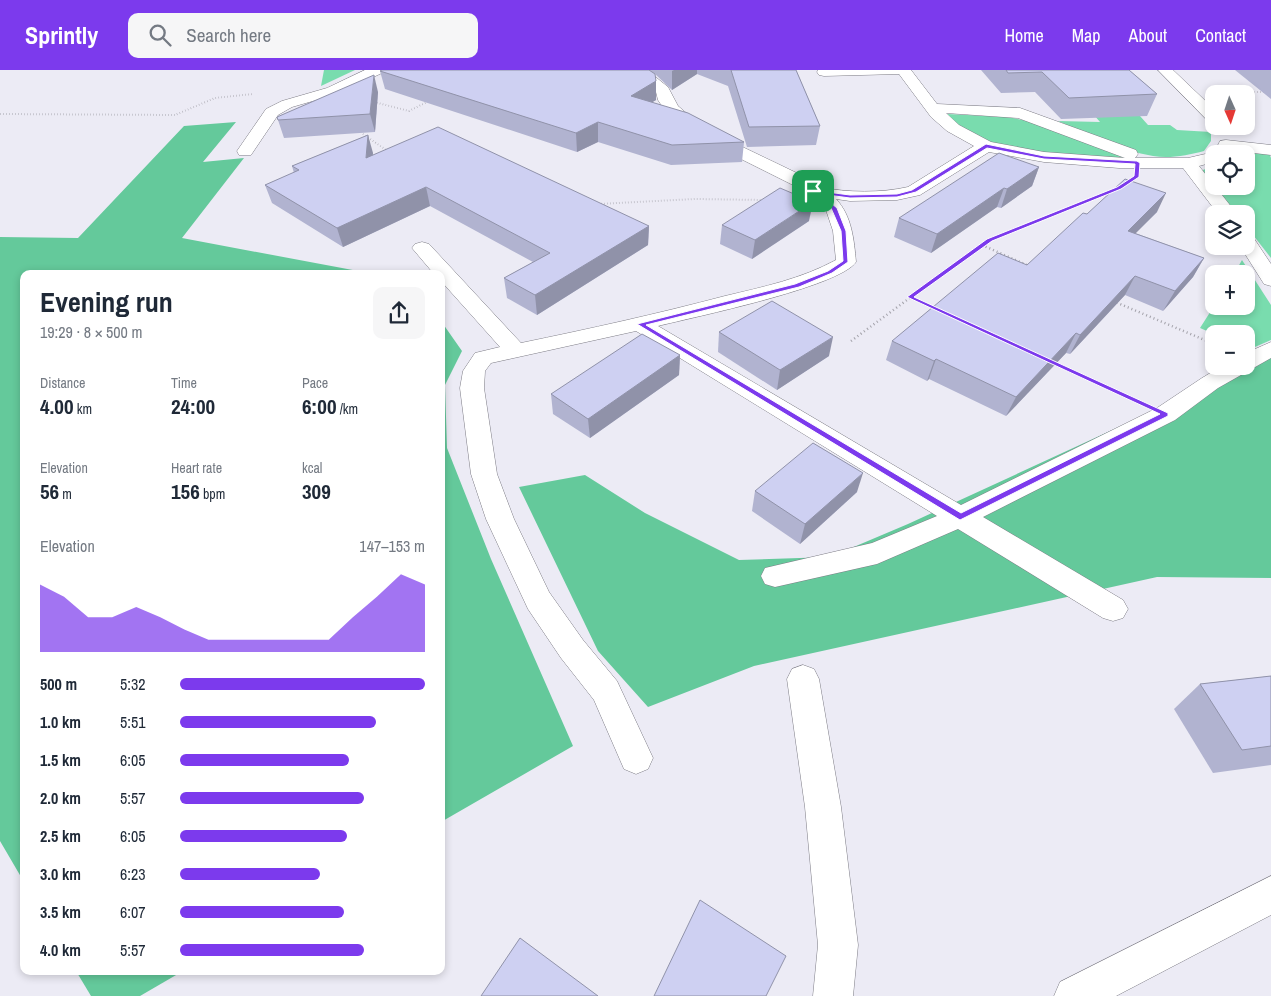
<!DOCTYPE html>
<html lang="en">
<head>
<meta charset="utf-8">
<style>
  body { margin:0; font-family:"Archivo Narrow",sans-serif; background:#f6f6f7; color:#1f2937; height:100vh; display:flex; flex-direction:column; font-size:19px; white-space:nowrap }
  * { box-sizing:border-box; margin:0 }
  p { font-size:16px; color:#747a83 }
  .icon { flex:none; width:28px; height:28px; fill:none; stroke:currentColor; stroke-width:2; stroke-linecap:round; stroke-linejoin:round }
  .map { position:relative; flex:1; overflow:hidden }
  .drawer { position:absolute; left:20px; top:200px; width:425px; height:705px; display:flex; flex-direction:column; background:#fff; border-radius:10px; box-shadow:0 2px 8px #0003 }
  .drawer>* { flex:none }
  .needle { width:32px; rotate:177deg }
  .fabs { position:absolute; left:1205px; top:15px; display:grid; gap:10px }
  .fabs a { display:grid; place-items:center; width:50px; height:50px; border-radius:10px; background:#fff; box-shadow:0 2px 8px #0003; font-size:25px }
  .pin { position:absolute; display:grid; place-items:center; width:42px; height:42px; color:#fff; margin:-21px; border-radius:10px; box-shadow:0 2px 8px #0006 }
  .round { display:grid; place-items:center; flex:none; width:52px; height:52px; border-radius:10px; background:#f6f6f7 }
  .head { display:flex; align-items:center; justify-content:space-between; height:85px; padding:0 20px }
  h1 { font-size:28px; font-weight:700; line-height:38px }
  .figures { display:grid; grid-template-columns:repeat(3,1fr); gap:8px; height:85px; padding:5px 20px }
  .figures div { display:grid; align-content:center }
  .figures b { font-size:21px; font-weight:700 }
  .figures small { font-size:14px; font-weight:400 }
  .figures p { font-size:14px }
  .chart { height:140px; padding:10px 20px }
  .chart p { display:flex; justify-content:space-between }
  .chart svg { width:100%; height:90px; margin-top:5px; fill:#7c3aed; opacity:.7 }
  ul { padding:0 20px; list-style:none; font-size:16px }
  li { display:grid; grid-template-columns:80px 60px 1fr; align-items:center; height:38px }
  li i { height:12px; border-radius:6px; background:#7c3aed }
  header { display:flex; align-items:center; gap:30px; box-sizing:border-box; height:70px; padding:0 25px; background:#7c3aed; color:#fff }
  header strong { font-size:24px }
  nav { display:flex; gap:28px; margin-inline-start:auto; font-size:18px }
  .search { width:350px; height:45px; background:#f6f6f7; display:flex; align-items:center; gap:12px; box-sizing:border-box; padding:0 18px; border-radius:10px; color:#747a83; font-size:19px }
  .map>svg:first-child { display:block }
  .green { fill:#79dcae }
  .forest { fill:#64c99b }
  .lines { fill:none; stroke-linecap:round; stroke-linejoin:round }
  .minor-casing { stroke:#7d7c85; stroke-width:1 }
  .path-far1 { stroke:#a3a2aa; stroke-width:2; stroke-dasharray:0.5 2.5; stroke-linecap:butt }
  .path { stroke:#a3a2aa; stroke-width:2.5; stroke-dasharray:1 3; stroke-linecap:butt }
  .minor { fill:#fff; fill-rule:evenodd }
  .wall { fill:#b1b3d0 }
  .shaded-wall { fill:#9092a9 }
  .building { fill:#ced0f2; stroke:#9092a9 }
  .route { fill:#7c3aed; stroke:#fff; fill-rule:evenodd }
</style>
</head>
<body>
<header>
<strong>Sprintly</strong>
<div class="search"><svg class="icon" aria-label="search" viewBox="0 0 24 24"><circle cx="10" cy="10" r="6"/><path d="M15 15l6 6"/></svg>Search here</div>
<nav><a>Home</a><a>Map</a><a>About</a><a>Contact</a></nav>
</header>
<div class="map">
<svg width="1271" height="926" viewBox="0 0 1271 926">
  <rect width="100%" height="100%" fill="#ecebf5"/>
  <g class="green">
    <polygon points="324,0 355,0 321,16"/>
    <path d="M1132 37 1148 55H1170L1177 60 1211 62V71L1204 81C1188 85 1170 89 1153 86 1120 81 1088 64 1058 51L1100 52 1088 38Z"/>
    <path d="M947 44 1007 47 1039 53 1130 90C1083 86 975 86 947 44Z"/>
    <polygon points="1237,80 1269,83 1271,88 1271,188 1246,156 1246,144 1236,144 1200,101 1214,96 1214,116 1246,116 1246,84 1235,84"/>
    <polygon points="1242,190 1271,235 1271,270 1248,280 1246,279 1246,264 1214,264 1200,258 1214,236 1246,236 1246,204 1234,204"/>
  </g>
  <g class="forest">
    <polygon points="236,52 203,92 244,88 182,168 374,204 24,204 24,812 0,771 0,167 78,168 184,56"/>
    <polygon points="441,251 462,281 445,315 447,378 491,489 573,676 441,752"/>
    <polygon points="1271,287 1271,508 1157,507 754,596 648,637 598,581 519,417 585,405 645,443 739,490 830,487 908,454"/>
    <polygon points="76,901 183,901 140,926 91,926"/>
  </g>
  <g class="lines">
    <defs>
      <g id="minor">
        <polygon points="365,0 384,0 382,3 337,24 292,37 278,45 251,85 239,85 237,81 266,39 282,31 327,18"/>
        <path d="M622 0H641L653 5 668 17 678 36 705 59 803 106C808 110 814 115 820 117 847 123 882 123 908 117L974 76 947 61 931 47 899 4 824 6 819 5 817 2 818 0H911L937 34 1020 38 1136 80 1138 84 1135 88H1188L1214 82 1220 83 1214 84V92L1199 96 1237 144H1218L1183 98H1119L1044 92 989 82 920 125 897 130 850 131 836 129C852 146 854 170 856 192 839 217 694 247 658 256L961 435 1157 338 1202 308 1222 296H1246V283L1271 272V288L1218 318 1175 350 983 447 1123 530 1128 539 1123 548 1113 551 1103 548 958 459 877 494 775 517 765 514 761 506 765 498 872 473 937 446 636 261 491 293 485 301 484 318 497 404 514 449 549 522 583 570 617 611 653 688 648 699 636 704 624 699 594 630 561 588 528 539 486 449 471 404 460 318 463 301 475 283 500 277 441 211V204H434L412 178 415 174 422 172 429 174 521 273C589 259 657 244 725 226 763 217 801 209 836 190L833 161 826 140 819 133 791 114 693 65 666 42 658 30 656 22 643 11 624 3ZM946 43 1018 48 1125 88 1044 82 991 72 959 55Z"/>
        <polygon points="1158,0 1173,0 1214,39 1214,53 1208,51"/>
        <polygon points="1226,70 1271,75 1271,85 1220,79 1218,75 1220,71"/>
        <polygon points="1246,165 1253,167 1271,194 1271,216 1264,214 1240,176 1246,176"/>
        <polygon points="803,595 814,599 819,609 841,737 858,875 853,926 813,926 818,875 805,737 787,609 792,599"/>
        <polygon points="1271,806 1271,845 1116,926 1054,926 1060,912"/>
      </g>
    </defs>
    <use href="#minor" class="minor-casing"/>
    <g class="path-far1">
      <polyline points="1227,22 1271,22"/>
      <polyline points="374,32 409,41 429,31"/>
      <polyline points="0,44 175,45 215,28 253,24"/>
      <polyline points="363,64 389,82"/>
      <polyline points="598,134 695,129 765,130"/>
      <polyline points="1036,152 1116,120"/>
    </g>
    <g class="path">
      <polyline points="982,175 1029,196"/>
      <polyline points="910,227 934,238"/>
      <polyline points="1113,231 1214,274"/>
      <polyline points="851,271 989,170 1039,150"/>
      <polyline points="1054,293 1130,328"/>
    </g>
    <use href="#minor" class="minor"/>
  </g>
  <g class="wall">
    <polygon points="382,0 796,0 820,56 816,75 747,77 728,16 697,4 672,20 654,3 656,11 656,30 652,32 744,72 742,92 671,95 598,72 577,82 385,19 380,1"/>
    <polygon points="981,0 1129,0 1157,24 1147,46 1061,49 1035,22 1001,23"/>
    <polygon points="1235,0 1271,0 1271,29"/>
    <polygon points="378,22 375,62 284,68 277,47"/>
    <polygon points="368,65 372,85 649,156 648,175 537,245 507,228 504,208 533,192 430,136 343,177 272,133 265,115 294,103 292,96"/>
    <polygon points="1039,97 1032,116 1001,138 997,137 931,183 894,167 899,148"/>
    <polygon points="1157,142 1135,163 1204,188 1193,207 1163,241 1125,225 1070,284 1066,283 1006,346 929,309 927,311 886,290 892,271 1027,195 1087,144"/>
    <polygon points="809,151 752,189 720,174 722,155"/>
    <polygon points="719,262 829,286 777,320 718,282"/>
    <polygon points="680,285 679,305 590,368 553,344 551,324"/>
    <polygon points="755,421 857,422 800,474 752,441"/>
    <polygon points="1271,606 1271,695 1213,703 1174,639 1200,614"/>
  </g>
  <g class="shaded-wall">
    <polygon points="674,0 697,0 697,4 672,20 672,1"/>
    <polygon points="374,5 378,22 375,62 370,44"/>
    <polygon points="656,11 656,30 631,45 631,26"/>
    <polygon points="598,52 598,72 577,82 576,63"/>
    <polygon points="368,65 373,83 371,106 366,88"/>
    <polygon points="1039,97 1032,116 1001,138 1007,119"/>
    <polygon points="426,117 430,136 343,177 337,158"/>
    <polygon points="1004,118 997,137 931,183 937,164"/>
    <polygon points="1166,123 1157,142 1119,180 1128,161"/>
    <polygon points="813,132 809,151 752,189 755,170"/>
    <polygon points="649,156 648,175 537,245 535,225"/>
    <polygon points="1204,188 1193,207 1163,241 1175,221"/>
    <polygon points="1135,206 1125,225 1070,284 1080,265"/>
    <polygon points="1076,263 1066,283 1006,346 1016,327"/>
    <polygon points="833,267 829,286 777,320 780,300"/>
    <polygon points="680,285 679,305 590,368 588,349"/>
    <polygon points="936,289 929,309 927,311 934,291"/>
    <polygon points="863,403 857,422 800,474 805,454"/>
  </g>
  <g class="building">
    <polygon points="382,0 649,0 655,4 656,11 631,26 688,43 744,72 672,75 598,52 576,63 380,1"/>
    <polygon points="731,0 796,0 820,56 749,57"/>
    <polygon points="1006,0 1129,0 1157,24 1069,28 1042,2 1008,3"/>
    <polygon points="374,5 370,44 278,50 277,47"/>
    <polygon points="438,57 649,156 535,225 504,208 550,183 426,117 337,158 265,115 299,100 292,96 368,65 366,88"/>
    <polygon points="999,83 1039,97 1007,119 1004,118 937,164 899,148"/>
    <polygon points="1125,109 1166,123 1128,161 1204,188 1175,221 1135,206 1080,265 1076,263 1016,327 936,289 934,291 892,271 998,183 1027,195 1083,143 1087,144"/>
    <polygon points="780,118 813,132 755,170 722,155"/>
    <polygon points="772,231 833,267 780,300 719,262"/>
    <polygon points="642,264 680,285 588,349 551,324"/>
    <polygon points="813,373 863,403 805,454 755,421"/>
    <polygon points="1271,606 1271,676 1242,680 1200,614"/>
    <polygon points="700,830 786,886 766,926 654,926"/>
    <polygon points="520,868 598,926 481,926"/>
  </g>
  <path class="route" d="M986 74 1044 86 1137 91 1140 93 1139 107 1121 119 992 171 914 227 1168 343V346L960 450 637 254 795 214 828 201 843 191 841 161 831 138 811 122V120L850 125 897 124 912 120ZM987 78 1044 89 1135 94 1134 106 1117 117 987 169 907 227 1160 344 961 443 646 255 799 217 832 203 848 192 846 161 837 138 820 124 850 128 897 127 916 122Z"/>
</svg>
<div class="fabs">
<a><svg class="needle" viewBox="-14 -14 28 28"><path d="M0-13l5 13h-10z" fill="#e53935"/><path d="M0 13l5-13h-10z" fill="#747a83"/></svg></a>
<a><svg class="icon" aria-label="locate" viewBox="0 0 24 24"><circle cx="12" cy="12" r="6"/><path d="M12 2v4M12 18v4M2 12h4M18 12h4"/></svg></a>
<a><svg class="icon" aria-label="layers" viewBox="0 0 24 24"><path d="M12 4l9 5-9 5-9-5zM3 14l9 5 9-5"/></svg></a>
<a>+</a>
<a>−</a>
</div>
<div class="pin" style="left:813px;top:121px;background:#1e9e55"><svg class="icon" aria-label="arrive" viewBox="0 0 24 24"><path d="M6 21V4h12l-3 4 3 4H6"/></svg></div>
<section class="drawer">
<div class="head"><div><h1>Evening run</h1><p>19:29 · 8 × 500 m</p></div><a class="round"><svg class="icon" aria-label="share" viewBox="0 0 24 24"><path d="M12 15V3M7 8l5-5 5 5M5 13v7h14v-7"/></svg></a></div>
<div class="figures">
<div><p>Distance</p><b>4.00<small> km</small></b></div>
<div><p>Time</p><b>24:00</b></div>
<div><p>Pace</p><b>6:00<small> /km</small></b></div>
</div>
<div class="figures">
<div><p>Elevation</p><b>56<small> m</small></b></div>
<div><p>Heart rate</p><b>156<small> bpm</small></b></div>
<div><p>kcal</p><b>309</b></div>
</div>
<div class="chart"><p><span>Elevation</span>147–153 m</p>
<svg viewBox="0 0 160 44" preserveAspectRatio="none"><path d="M0 44V11L10 17L20 27L30 27L40 22L50 27L60 33L70 38L80 38L90 38L100 38L110 38L120 38L130 27L140 17L150 6L160 11V44z"/></svg>
</div>
<ul>
<li><b>500 m</b>5:32<i style="width:100%"></i></li>
<li><b>1.0 km</b>5:51<i style="width:80%"></i></li>
<li><b>1.5 km</b>6:05<i style="width:69%"></i></li>
<li><b>2.0 km</b>5:57<i style="width:75%"></i></li>
<li><b>2.5 km</b>6:05<i style="width:68%"></i></li>
<li><b>3.0 km</b>6:23<i style="width:57%"></i></li>
<li><b>3.5 km</b>6:07<i style="width:67%"></i></li>
<li><b>4.0 km</b>5:57<i style="width:75%"></i></li>
</ul>
</section>
</div>
</body>
</html>
